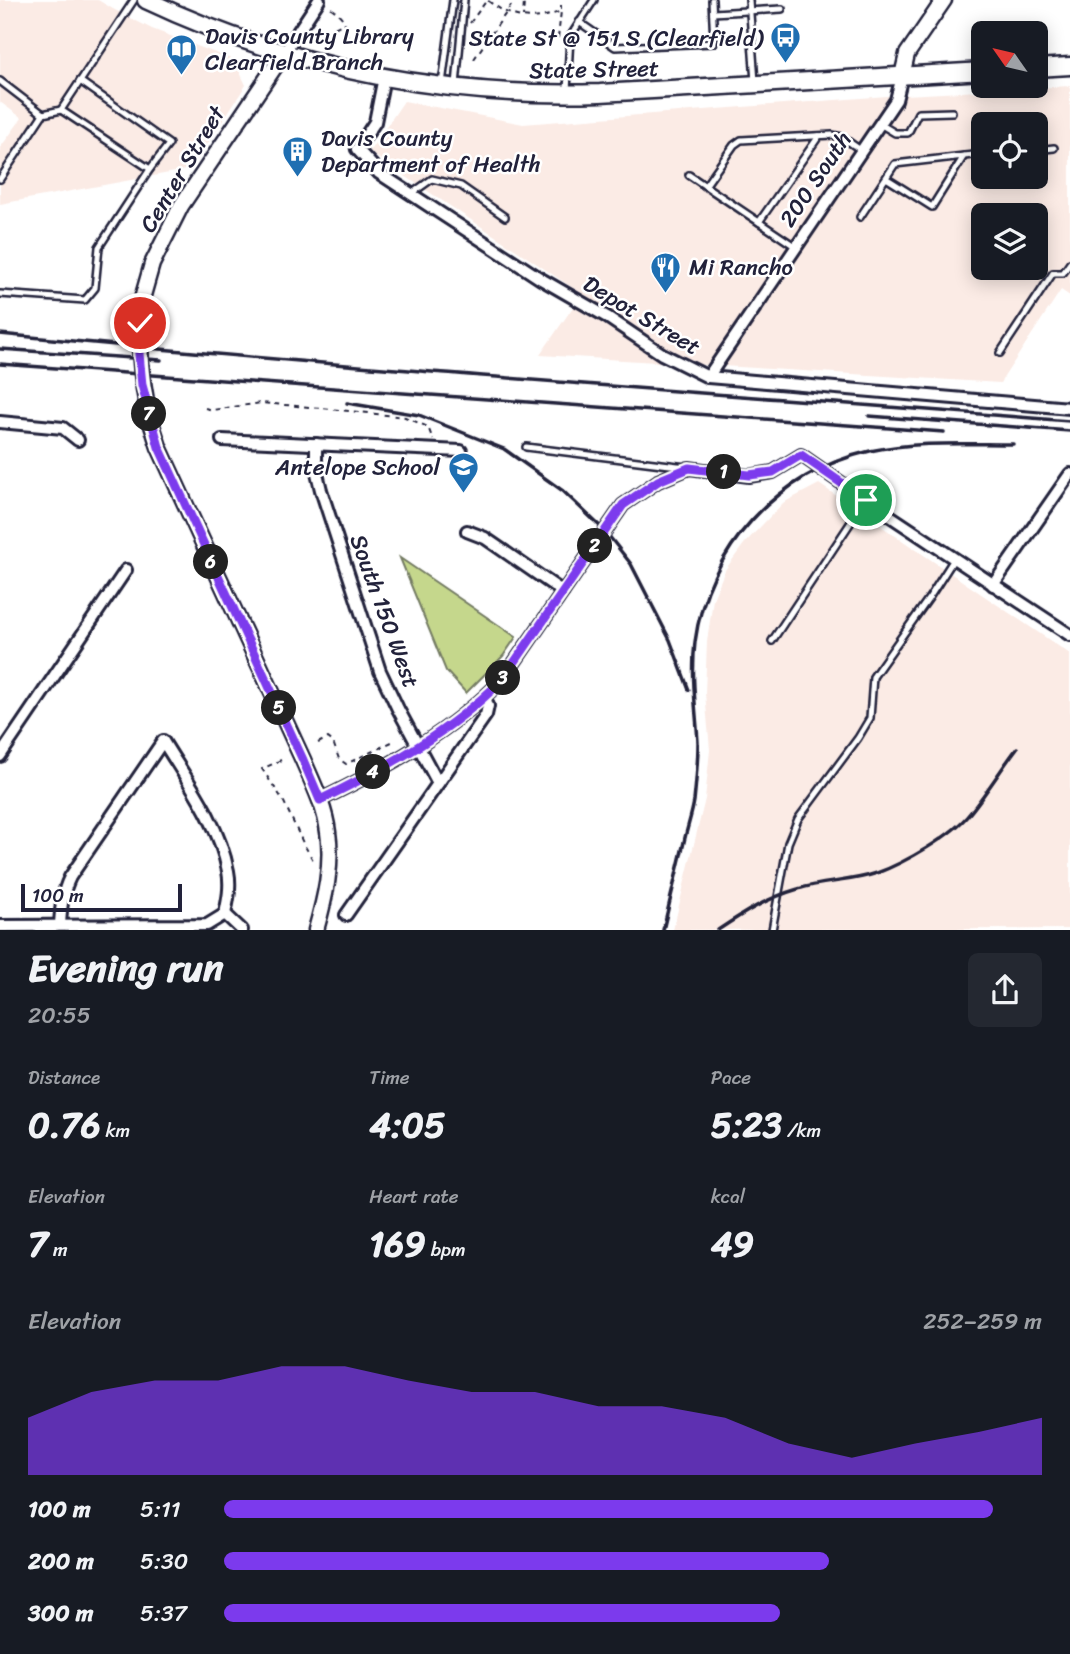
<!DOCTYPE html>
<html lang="en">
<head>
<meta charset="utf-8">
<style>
  body { margin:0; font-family:Sriracha,sans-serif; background:#242831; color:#f1f3f6; height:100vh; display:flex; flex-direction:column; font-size:26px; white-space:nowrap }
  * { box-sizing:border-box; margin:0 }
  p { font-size:23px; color:#9ea1a6 }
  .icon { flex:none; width:38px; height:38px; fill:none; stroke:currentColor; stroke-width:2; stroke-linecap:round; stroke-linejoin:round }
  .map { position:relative; height:930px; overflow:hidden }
  .side { display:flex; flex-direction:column; background:#171b24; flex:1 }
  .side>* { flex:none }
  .needle { width:46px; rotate:304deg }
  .buttons { position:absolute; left:971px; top:21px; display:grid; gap:14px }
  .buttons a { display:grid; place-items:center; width:77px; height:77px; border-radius:10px; background:#171b24; box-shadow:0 4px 18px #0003; font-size:35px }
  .scale { position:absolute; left:21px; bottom:18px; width:161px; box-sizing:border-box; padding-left:7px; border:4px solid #22223b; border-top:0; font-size:19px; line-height:24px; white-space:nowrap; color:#22223b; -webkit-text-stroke:5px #fff; paint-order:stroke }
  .pin { position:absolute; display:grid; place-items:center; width:60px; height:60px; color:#fff; margin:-30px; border:4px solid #fff; border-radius:50%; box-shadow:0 2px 7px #0007 }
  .km { position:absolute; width:35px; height:35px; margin:-18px; border-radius:50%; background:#222; color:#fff; font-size:19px; line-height:35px; text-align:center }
  .round { display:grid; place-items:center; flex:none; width:74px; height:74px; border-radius:10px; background:#242831 }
  .summary { display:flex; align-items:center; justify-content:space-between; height:119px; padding:0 28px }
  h1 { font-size:38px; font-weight:700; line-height:52px }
  .stats { display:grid; grid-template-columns:repeat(3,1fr); gap:10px; height:119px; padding:7px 28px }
  .stats div { display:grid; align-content:center }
  .stats b { font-size:35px; font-weight:700 }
  .stats small { font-size:19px; font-weight:400 }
  .stats p { font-size:19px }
  .chart { height:196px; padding:14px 28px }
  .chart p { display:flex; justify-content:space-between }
  .chart svg { width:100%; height:126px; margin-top:7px; fill:#7c3aed; opacity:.7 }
  ul { padding:0 28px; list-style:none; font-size:23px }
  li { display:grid; grid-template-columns:112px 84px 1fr; align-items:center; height:52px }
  li i { height:18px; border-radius:9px; background:#7c3aed }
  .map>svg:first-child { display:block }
  .built { fill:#fbebe5; fill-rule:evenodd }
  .green { fill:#c5d78c; stroke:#747c64; stroke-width:2 }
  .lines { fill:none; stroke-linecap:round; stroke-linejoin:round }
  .service-casing { stroke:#22223b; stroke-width:10 }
  .minor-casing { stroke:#22223b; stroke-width:16 }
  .tertiary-casing { stroke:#22223b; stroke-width:19 }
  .secondary-casing { stroke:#22223b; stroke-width:21 }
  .path { stroke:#22223b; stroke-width:2; stroke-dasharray:5 5; stroke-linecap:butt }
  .service { stroke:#fff; stroke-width:5 }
  .minor { stroke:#fff; stroke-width:10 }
  .tertiary { stroke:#fff; stroke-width:14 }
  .secondary { stroke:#fff; stroke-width:16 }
  .rail { stroke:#22223b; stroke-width:3.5 }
  .tertiary-bridge-casing { stroke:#22223b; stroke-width:19; stroke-linecap:butt }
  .tertiary-bridge { stroke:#fff; stroke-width:14 }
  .route-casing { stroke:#fff; stroke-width:14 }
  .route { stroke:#7c3aed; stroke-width:9 }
  .labels { text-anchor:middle; stroke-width:5; stroke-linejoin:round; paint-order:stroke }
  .poi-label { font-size:23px; fill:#22223b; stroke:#fff; text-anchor:start }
  .street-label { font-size:23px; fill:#22223b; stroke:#fff }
</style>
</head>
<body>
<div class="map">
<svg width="1070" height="930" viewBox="0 0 1070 930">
  <rect width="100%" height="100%" fill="#fff"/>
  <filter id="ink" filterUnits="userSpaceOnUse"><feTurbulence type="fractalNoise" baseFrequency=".0143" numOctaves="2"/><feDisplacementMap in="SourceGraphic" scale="14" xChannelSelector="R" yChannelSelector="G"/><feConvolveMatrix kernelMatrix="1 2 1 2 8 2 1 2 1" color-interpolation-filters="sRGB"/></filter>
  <g filter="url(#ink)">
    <g class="built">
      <polygon points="0,0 98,0 113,9 152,29 234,60 246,85 191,169 0,204 0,148 22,118 0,102"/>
      <path d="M1070 86V296L1061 290 1000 383 540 355 582 294 369 152 404 101 523 124 887 96ZM984 124H1036V177H984ZM984 215H1036V268H984Z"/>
      <polygon points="819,484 1070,654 1070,929 673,930 705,799 710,750 705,693 707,642 713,599 725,570 744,544 783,503"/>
    </g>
    <polygon class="green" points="400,558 516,637 503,656 466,693 446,671"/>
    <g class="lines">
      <defs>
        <g id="service">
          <polyline points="749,0 755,82"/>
          <polyline points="713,13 782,9"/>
          <polyline points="579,22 615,47 714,43 712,0"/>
          <polyline points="0,81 43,114 61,110 134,0"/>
          <polyline points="442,84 453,0"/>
          <polyline points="456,85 464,0"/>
          <polyline points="567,91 570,37 594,0"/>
          <polyline points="61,110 150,169 169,144 80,81"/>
          <polyline points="880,124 895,133 908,133 918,113 952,112"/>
          <polyline points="1036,150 1054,148"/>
          <polyline points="964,156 984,154"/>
          <polyline points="689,175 796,247"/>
          <polyline points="0,179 43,114"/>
          <polyline points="705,186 734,145 741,140 832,135 842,137 862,151"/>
          <polyline points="411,194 432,179 461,186 505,217"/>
          <polyline points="860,217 895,164 964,156 932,207 886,178"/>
          <polyline points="759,222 819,136"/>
          <polyline points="0,294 85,300 95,288 99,247 150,169"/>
          <polyline points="1000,353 1053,273 1063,273 1070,263"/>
          <polyline points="526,447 686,467"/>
          <polyline points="772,641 865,501"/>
          <polyline points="772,930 788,843 798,819 858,738 870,718 873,677 929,598 954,559"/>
        </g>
        <g id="minor">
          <polyline points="284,53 319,0"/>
          <polyline points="384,77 375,122 357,149 379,173 437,211 541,279 607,317 662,354 708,377 1070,408"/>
          <polyline points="708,377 896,100 902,76"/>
          <polyline points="0,422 63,428 78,440"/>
          <polyline points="222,440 461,451"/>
          <polyline points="316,444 316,469 321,490 380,671 398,709 438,783"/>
          <polyline points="467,531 485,538 563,592"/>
          <polyline points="993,585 1070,474"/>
          <polyline points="0,756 126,570"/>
          <path d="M320 800C386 768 451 732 503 679L623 505 658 481 689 468 749 476 773 472 801 455 866 500 1070 635"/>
          <polyline points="225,914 242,930"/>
          <polyline points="346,915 486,715 488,706 485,697"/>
          <path d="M60 925C61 908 62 893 70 877L163 741C188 782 219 823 228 871 231 886 228 900 225 914"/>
          <polyline points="0,926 207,925 225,914"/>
        </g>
        <g id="tertiary">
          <polyline points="902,76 907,54 944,0"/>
          <polyline points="142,299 152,264 181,206 284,53"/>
          <path d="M149 416 159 447 303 760C313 783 325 807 328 832 333 865 325 898 316 930"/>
        </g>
        <g id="secondary">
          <path d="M146 0C290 68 441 98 600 93L984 71"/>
          <polyline points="1036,68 1070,66"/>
        </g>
      </defs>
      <use href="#service" class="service-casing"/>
      <use href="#minor" class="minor-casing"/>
      <use href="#tertiary" class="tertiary-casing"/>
      <use href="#secondary" class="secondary-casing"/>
      <g class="path">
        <polyline points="517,0 524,2 523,17"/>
        <path d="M331 8C345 17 348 26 347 42"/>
        <polyline points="561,10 561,0"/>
        <path d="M470 23 487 0C511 19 533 23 561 11L558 38"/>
        <polyline points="326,32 344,23"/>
        <polyline points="474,59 515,0"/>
        <polyline points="205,408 212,410 261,403 321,408 405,417 428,427 433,440"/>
        <polyline points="318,743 328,738 333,742 339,759 346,764 396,740"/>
        <polyline points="281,760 262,769 283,800 303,843 313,860"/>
      </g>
      <use href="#service" class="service"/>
      <use href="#minor" class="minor"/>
      <use href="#tertiary" class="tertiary"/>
      <use href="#secondary" class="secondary"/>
      <g class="rail">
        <path d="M0 334C356 369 713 393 1070 421"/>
        <polyline points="0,349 161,360"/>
        <polyline points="0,364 944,432"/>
        <polyline points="347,403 419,415 504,449 563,491 605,531 631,564 670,640 689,690"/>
        <polyline points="869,416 1070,431"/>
        <path d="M663 930C670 900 677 871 684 842 687 828 692 814 694 801 696 782 698 761 698 742 696 709 691 676 695 642 707 549 778 472 870 451 915 441 967 444 1013 444"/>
        <path d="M718 930C745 912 767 898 798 889 823 881 851 882 877 873 904 863 952 836 970 813 987 792 1001 769 1017 748"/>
      </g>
      <defs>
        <path id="tertiary-bridge" d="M142 299C138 342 140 374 149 416"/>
      </defs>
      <use href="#tertiary-bridge" class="tertiary-bridge-casing"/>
      <use href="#tertiary-bridge" class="tertiary-bridge"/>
    </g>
  </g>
  <g class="lines" filter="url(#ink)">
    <defs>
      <path id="route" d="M140 323 139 354 142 385 159 447 303 760 320 800C386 768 451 732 503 679L623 505 658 481 689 468 749 475 773 472 801 455 866 500"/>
    </defs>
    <use href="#route" class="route-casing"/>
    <use href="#route" class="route"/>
  </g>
  <defs>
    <symbol id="bus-pin" viewBox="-11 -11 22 30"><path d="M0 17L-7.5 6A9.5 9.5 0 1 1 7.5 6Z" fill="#1f6fb2" stroke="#fff"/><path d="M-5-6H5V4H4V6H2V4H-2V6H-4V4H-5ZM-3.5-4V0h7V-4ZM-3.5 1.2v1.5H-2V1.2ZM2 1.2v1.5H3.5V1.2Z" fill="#fff"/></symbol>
    <symbol id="library-pin" viewBox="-11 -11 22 30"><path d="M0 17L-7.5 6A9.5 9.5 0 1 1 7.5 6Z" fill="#1f6fb2" stroke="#fff"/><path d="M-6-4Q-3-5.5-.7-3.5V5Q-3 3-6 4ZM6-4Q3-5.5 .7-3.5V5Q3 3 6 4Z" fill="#fff"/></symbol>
    <symbol id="building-pin" viewBox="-11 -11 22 30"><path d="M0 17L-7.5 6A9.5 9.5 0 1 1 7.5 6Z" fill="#1f6fb2" stroke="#fff"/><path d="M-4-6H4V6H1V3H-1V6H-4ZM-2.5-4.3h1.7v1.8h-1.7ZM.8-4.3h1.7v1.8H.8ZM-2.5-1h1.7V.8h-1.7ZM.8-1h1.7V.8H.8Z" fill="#fff"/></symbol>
    <symbol id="restaurant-pin" viewBox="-11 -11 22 30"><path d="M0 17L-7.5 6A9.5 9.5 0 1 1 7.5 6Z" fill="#1f6fb2" stroke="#fff"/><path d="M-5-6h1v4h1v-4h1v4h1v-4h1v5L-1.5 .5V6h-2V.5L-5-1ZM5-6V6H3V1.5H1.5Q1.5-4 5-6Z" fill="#fff"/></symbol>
    <symbol id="school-pin" viewBox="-11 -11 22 30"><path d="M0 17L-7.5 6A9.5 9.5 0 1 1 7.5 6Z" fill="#1f6fb2" stroke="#fff"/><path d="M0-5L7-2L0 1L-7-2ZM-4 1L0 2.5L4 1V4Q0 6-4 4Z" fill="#fff"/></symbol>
  </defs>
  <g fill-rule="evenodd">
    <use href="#bus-pin" x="768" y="20" width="35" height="47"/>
    <use href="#library-pin" x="164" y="32" width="35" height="47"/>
    <use href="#building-pin" x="280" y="134" width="35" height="47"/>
    <use href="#restaurant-pin" x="648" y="250" width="35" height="47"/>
    <use href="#school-pin" x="446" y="450" width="35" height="47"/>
  </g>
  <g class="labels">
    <g class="poi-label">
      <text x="205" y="44">Davis County Library<tspan x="205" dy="26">Clearfield Branch</tspan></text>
      <text x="763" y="46" text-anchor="end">State St @ 151 S (Clearfield)</text>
      <text x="321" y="146">Davis County<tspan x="321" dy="26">Department of Health</tspan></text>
      <text x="689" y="275">Mi Rancho</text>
      <text x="440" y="475" text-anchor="end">Antelope School</text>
    </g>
    <g class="street-label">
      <text transform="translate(594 69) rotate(-1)" y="8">State Street</text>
      <text transform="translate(182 169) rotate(-59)" y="8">Center Street</text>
      <text transform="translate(815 179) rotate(-56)" y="8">200 South</text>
      <text transform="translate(642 315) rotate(31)" y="8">Depot Street</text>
      <text transform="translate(385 611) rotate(70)" y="8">South 150 West</text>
    </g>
  </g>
</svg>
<div class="buttons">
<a><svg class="needle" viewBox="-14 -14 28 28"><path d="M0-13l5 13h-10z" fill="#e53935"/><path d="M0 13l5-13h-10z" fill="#9ea1a6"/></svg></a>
<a><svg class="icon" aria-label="locate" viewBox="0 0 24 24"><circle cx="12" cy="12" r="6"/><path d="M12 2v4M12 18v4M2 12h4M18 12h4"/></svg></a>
<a><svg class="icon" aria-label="layers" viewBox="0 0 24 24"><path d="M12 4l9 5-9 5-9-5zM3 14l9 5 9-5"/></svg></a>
</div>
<div class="scale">100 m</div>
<div class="pin" style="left:866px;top:500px;background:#1e9e55"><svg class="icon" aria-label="arrive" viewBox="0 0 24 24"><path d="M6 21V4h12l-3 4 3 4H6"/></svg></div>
<div class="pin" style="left:140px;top:323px;background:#d93025"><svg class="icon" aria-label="check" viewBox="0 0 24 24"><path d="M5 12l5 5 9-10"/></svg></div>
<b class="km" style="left:724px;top:472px">1</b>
<b class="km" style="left:595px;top:546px">2</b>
<b class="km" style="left:503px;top:678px">3</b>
<b class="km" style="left:373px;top:772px">4</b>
<b class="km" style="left:279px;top:708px">5</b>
<b class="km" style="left:211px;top:562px">6</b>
<b class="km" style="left:149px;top:414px">7</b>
</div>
<section class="side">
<div class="summary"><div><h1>Evening run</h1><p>20:55</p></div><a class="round"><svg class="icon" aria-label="share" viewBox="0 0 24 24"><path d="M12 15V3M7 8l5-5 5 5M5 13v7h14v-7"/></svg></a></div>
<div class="stats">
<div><p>Distance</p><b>0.76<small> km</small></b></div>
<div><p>Time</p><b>4:05</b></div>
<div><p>Pace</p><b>5:23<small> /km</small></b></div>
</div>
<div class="stats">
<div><p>Elevation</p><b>7<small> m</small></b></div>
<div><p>Heart rate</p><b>169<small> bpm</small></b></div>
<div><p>kcal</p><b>49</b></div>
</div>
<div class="chart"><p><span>Elevation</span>252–259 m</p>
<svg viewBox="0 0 160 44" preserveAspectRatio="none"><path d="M0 44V24L10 15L20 11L30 11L40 6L50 6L60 11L70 15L80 15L90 20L100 20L110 24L120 33L130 38L140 33L150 29L160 24V44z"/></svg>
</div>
<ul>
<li><b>100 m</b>5:11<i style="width:94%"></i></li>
<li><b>200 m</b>5:30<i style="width:74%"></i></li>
<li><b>300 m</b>5:37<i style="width:68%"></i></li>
</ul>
</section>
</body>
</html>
